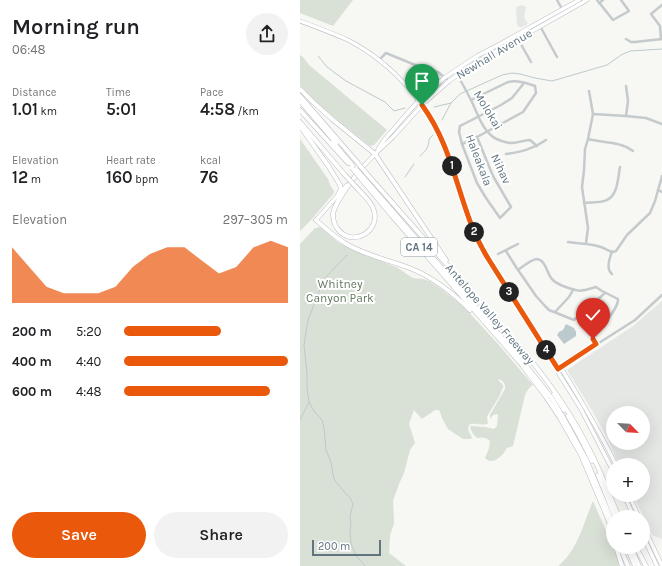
<!DOCTYPE html>
<html lang="en">
<head>
<meta charset="utf-8">
<style>
  body { margin:0; font-family:Karla,sans-serif; background:#f2f2f2; color:#202124; height:100vh; display:flex; flex-direction:column; font-size:15px; white-space:nowrap }
  * { box-sizing:border-box; margin:0 }
  p { font-size:13px; color:#757577 }
  .icon { flex:none; width:22px; height:22px; fill:none; stroke:currentColor; stroke-width:2; stroke-linecap:round; stroke-linejoin:round }
  .map { position:relative; flex:1; overflow:hidden }
  .drawer { display:flex; flex-direction:column; background:#fff; width:300px }
  .drawer>* { flex:none }
  .needle { width:26px; rotate:114deg }
  .fabs { position:absolute; left:306px; top:406px; display:grid; gap:8px }
  .fabs a { display:grid; place-items:center; width:44px; height:44px; border-radius:50%; background:#fff; box-shadow:0 4px 16px #0002; font-size:20px }
  .scale { position:absolute; left:12px; bottom:10px; width:69px; box-sizing:border-box; padding-left:4px; border:2px solid #617581; border-top:0; font-size:11px; line-height:14px; white-space:nowrap; color:#617581; -webkit-text-stroke:3px #fff; paint-order:stroke }
  .pin { position:absolute; display:grid; place-items:center; width:34px; height:34px; color:#fff; margin:-41px -17px; border-radius:50% 50% 50% 0; rotate:-45deg; box-shadow:0 0 4px #0007 }
  .pin .icon { rotate:45deg }
  .km { position:absolute; width:20px; height:20px; margin:-10px; border-radius:50%; background:#222; color:#fff; font-size:11px; line-height:20px; text-align:center }
  .round { display:grid; place-items:center; flex:none; width:42px; height:42px; border-radius:21px; background:#f2f2f2 }
  .overview { display:flex; align-items:center; justify-content:space-between; height:68px; padding:0 12px }
  h1 { font-size:22px; font-weight:600; line-height:30px }
  .stats { display:grid; grid-template-columns:repeat(3,1fr); gap:6px; height:68px; padding:4px 12px }
  .stats div { display:grid; align-content:center }
  .stats b { font-size:17px; font-weight:600 }
  .stats small { font-size:11px; font-weight:400 }
  .stats p { font-size:11px }
  .chart { height:112px; padding:8px 12px }
  .chart p { display:flex; justify-content:space-between }
  .chart svg { width:100%; height:72px; margin-top:4px; fill:#ea580c; opacity:.7 }
  .cta { display:flex; gap:8px; margin-top:auto; padding:8px 12px }
  .cta a { flex:1; height:46px; border-radius:24px; background:#ea580c; color:#fff; font-size:16px; font-weight:600; line-height:46px; text-align:center }
  .cta a+a { background:#f2f2f2; color:#202124 }
  ul { padding:0 12px; list-style:none; font-size:13px }
  li { display:grid; grid-template-columns:64px 48px 1fr; align-items:center; height:30px }
  li i { height:10px; border-radius:5px; background:#ea580c }
  main { display:flex; flex:1; min-height:0 }
  .map>svg:first-child { display:block }
  .built { fill:#e5e7e5; fill-rule:evenodd }
  .green { fill:#d9e0d5 }
  .water { fill:#bccacd }
  .lines { fill:none; stroke-linecap:round; stroke-linejoin:round }
  .stream { stroke:#bccacd; stroke-width:1 }
  .major-casing { stroke:#b8bdc0; stroke-width:4.5 }
  .highway-casing { stroke:#b9bdc0; stroke-width:5 }
  .minor { stroke:#c5cacc; stroke-width:2.5 }
  .major { stroke:#fff; stroke-width:3.5 }
  .highway { stroke:#fff; stroke-width:4 }
  .highway-bridge-casing { stroke:#b9bdc0; stroke-width:5; stroke-linecap:butt }
  .highway-bridge { stroke:#fff; stroke-width:4 }
  .route-casing { stroke:#fff; stroke-width:8 }
  .route { stroke:#ea580c; stroke-width:5 }
  .labels { text-anchor:middle; stroke-width:4; stroke-linejoin:round; paint-order:stroke }
  .shield { fill:#fff; stroke:#909ea7; stroke-width:1 }
  .shield-label { font-size:11px; font-weight:bold; fill:#617581 }
  .street-label { font-size:12px; fill:#617581; stroke:#fff }
  .park-label { font-size:12px; fill:#667960; stroke:#fff }
</style>
</head>
<body>
<main>
<section class="drawer">
<div class="overview"><div><h1>Morning run</h1><p>06:48</p></div><a class="round"><svg class="icon" aria-label="share" viewBox="0 0 24 24"><path d="M12 15V3M7 8l5-5 5 5M5 13v7h14v-7"/></svg></a></div>
<div class="stats">
<div><p>Distance</p><b>1.01<small> km</small></b></div>
<div><p>Time</p><b>5:01</b></div>
<div><p>Pace</p><b>4:58<small> /km</small></b></div>
</div>
<div class="stats">
<div><p>Elevation</p><b>12<small> m</small></b></div>
<div><p>Heart rate</p><b>160<small> bpm</small></b></div>
<div><p>kcal</p><b>76</b></div>
</div>
<div class="chart"><p><span>Elevation</span>297–305 m</p>
<svg viewBox="0 0 160 44" preserveAspectRatio="none"><path d="M0 44V10L10 22L20 34L30 38L40 38L50 38L60 34L70 22L80 14L90 10L100 10L110 18L120 26L130 22L140 10L150 6L160 10V44z"/></svg>
</div>
<ul>
<li><b>200 m</b>5:20<i style="width:59%"></i></li>
<li><b>400 m</b>4:40<i style="width:100%"></i></li>
<li><b>600 m</b>4:48<i style="width:89%"></i></li>
</ul>
<div class="cta"><a>Save</a><a>Share</a></div>
</section>
<div class="map">
<svg width="362" height="566" viewBox="0 0 362 566">
  <rect width="100%" height="100%" fill="#f7f7f4"/>
  <g class="built">
    <polygon points="222,5 226,7 224,17 228,24 222,27 219,27 217,24 216,7"/>
    <path d="M362 301V539L352 535 333 495H343V465H319L308 440 293 412 267 370 333 326ZM313 413H343V443H313Z"/>
  </g>
  <g class="green">
    <polygon points="0,0 53,0 33,26 0,13"/>
    <polygon points="0,55 3,57 9,65 87,130 74,145 70,146 19,105 0,85"/>
    <polygon points="0,139 28,179 30,185 34,191 34,193 11,220 0,231"/>
    <path d="M18 227H20L38 242 49 248 98 268 108 275 113 278 123 279 129 281 140 288 164 307 198 344 233 385C229 387 227 391 225 395L213 446C211 447 208 447 207 448 205 450 204 453 203 454 197 460 191 464 185 458L189 448 190 441C186 437 182 437 177 438 173 435 171 431 170 426L185 427 194 429 197 426 198 415 197 414 193 415 190 419V415L205 389C206 384 203 381 199 379L198 380 203 385V387L199 397 189 413 187 417 188 423 187 424C181 426 175 422 169 425 167 431 169 432 172 437L171 439H163L148 429 143 420 139 410H135L122 419 114 410 109 424 115 443 110 450 104 473 99 484 93 501 94 523 90 536 89 553 106 566H0V244L15 228H17Z"/>
    <path d="M293 501 317 556 319 566H258C277 552 284 522 293 501Z"/>
  </g>
  <polygon class="water" points="266,324 274,328 276,332 276,336 264,344 257,335 259,332 263,330"/>
  <g class="lines">
    <g class="stream">
      <polyline points="18,56 27,67 46,81 85,102 94,111 105,108"/>
      <polyline points="134,107 151,103 160,94 202,75 212,73 220,74 235,78 252,81 307,65 321,55 330,51 362,49"/>
      <polyline points="142,120 151,103"/>
      <path d="M120 156C126 151 129 147 129 139L133 135"/>
      <polyline points="105,177 114,164"/>
      <polyline points="9,402 14,411 22,420 24,428 26,450 31,462 33,475 35,481 50,498 53,504 50,516 51,525 50,530 51,544 57,557 65,566"/>
      <polyline points="0,420 9,402 7,388 7,373 4,345 8,320 24,279 47,255"/>
    </g>
    <defs>
      <g id="major">
        <path d="M0 21C16 27 32 33 48 40 94 64 131 107 149 156 157 179 163 203 171 225 176 238 182 249 189 260L258 369 259 374 281 409 313 471"/>
        <polyline points="78,149 84,140 119,100 144,78 177,56 200,44 279,0"/>
        <polyline points="60,170 75,154 93,137 122,105 149,81 174,64 287,0"/>
        <polyline points="16,220 47,185"/>
        <path d="M258 369 263 371C282 402 300 432 316 465"/>
        <polyline points="324,495 334,517"/>
        <polyline points="329,495 339,517"/>
        <polyline points="343,525 362,566"/>
        <polyline points="343,536 357,566"/>
      </g>
      <g id="highway">
        <polyline points="0,89 13,102 32,119 75,154 146,260"/>
        <polyline points="0,96 57,162"/>
        <polyline points="0,101 36,143"/>
        <polyline points="0,110 48,163"/>
        <polyline points="0,122 45,175"/>
        <polyline points="0,126 29,167 40,185 41,189 38,195"/>
        <polyline points="33,142 53,166"/>
        <path d="M67 174 225 353C249 382 271 413 288 447 300 469 309 494 319 517"/>
        <polyline points="64,178 223,362 251,397 263,417 287,461 313,523"/>
        <polyline points="62,180 92,216 222,365 246,397 260,418 281,455 313,531"/>
        <path d="M56 187C62 194 70 200 73 208 83 231 51 249 37 228 34 224 33 219 33 214 35 201 51 183 58 172"/>
        <path d="M16 220C26 229 36 238 48 245 68 256 91 261 112 269 134 278 153 293 170 310"/>
        <polyline points="254,394 264,410"/>
        <polyline points="268,416 280,437 292,461"/>
        <polyline points="298,475 315,517"/>
        <polyline points="316,547 322,566"/>
        <polyline points="320,547 328,566"/>
        <polyline points="327,547 335,566"/>
        <polyline points="331,547 339,566"/>
        <polyline points="336,547 346,566"/>
      </g>
    </defs>
    <use href="#major" class="major-casing"/>
    <use href="#highway" class="highway-casing"/>
    <g class="minor">
      <polyline points="257,0 262,9"/>
      <polyline points="297,0 313,20 329,11 321,0"/>
      <polyline points="299,3 303,0"/>
      <polyline points="240,26 257,57"/>
      <polyline points="218,39 231,62"/>
      <polyline points="326,39 331,42 335,42 362,39"/>
      <polyline points="361,39 360,26 351,14 362,5"/>
      <polyline points="79,60 86,53 120,67 138,72 149,81"/>
      <path d="M160 69 159 70 157 74C162 83 167 92 172 102 177 113 182 128 192 136 196 140 207 143 212 143 218 143 223 140 230 140L237 146"/>
      <polyline points="326,86 328,101 326,116"/>
      <path d="M137 90C139 84 143 83 144 78"/>
      <polyline points="293,114 326,116 346,118 362,124"/>
      <polyline points="177,137 193,176 211,207 200,218 186,198 177,183 162,144 159,132 160,126 201,105 212,98 224,83"/>
      <path d="M288 139C303 143 320 141 333 151"/>
      <path d="M162 144 177 137 223 112 236 93 235 86C226 83 218 80 208 82L171 100"/>
      <path d="M206 154C221 152 233 149 246 140"/>
      <polyline points="358,190 362,192"/>
      <path d="M284 203C291 202 301 203 307 200 318 195 318 177 320 167"/>
      <path d="M268 242C280 244 291 243 301 247 307 249 311 254 316 251L327 235 350 213 355 201 362 176"/>
      <polyline points="286,243 288,228 282,187 284,170 285,149 288,139 293,114 289,91"/>
      <polyline points="206,251 216,267 236,296 245,306 249,310 274,320 305,293"/>
      <polyline points="198,254 218,244"/>
      <path d="M218 270C222 267 232 259 237 259 246 260 247 274 252 279 255 283 259 284 263 286 279 292 280 292 296 287L302 291 318 299C319 309 299 329 293 337L294 340 296 344"/>
      <path d="M312 274C306 269 309 259 312 252"/>
      <polyline points="255,312 269,297 273,290"/>
      <polyline points="258,369 335,320 362,295"/>
    </g>
    <use href="#major" class="major"/>
    <use href="#highway" class="highway"/>
    <defs>
      <g id="highway-bridge">
        <polyline points="57,162 67,174"/>
        <polyline points="52,168 62,180"/>
        <polyline points="56,169 64,178"/>
        <polyline points="45,175 56,187"/>
      </g>
    </defs>
    <use href="#highway-bridge" class="highway-bridge-casing"/>
    <use href="#highway-bridge" class="highway-bridge"/>
  </g>
  <g class="lines">
    <defs>
      <path id="route" d="M122 105C149 142 155 182 171 224 176 237 182 249 189 260L258 369 296 344 293 339"/>
    </defs>
    <use href="#route" class="route-casing"/>
    <use href="#route" class="route"/>
  </g>
  <g class="labels">
    <rect class="shield" x="101" y="238" width="36" height="18" rx="3"/>
    <g class="shield-label">
      <text x="119" y="251">CA 14</text>
    </g>
    <g class="street-label">
      <text transform="translate(194 54) rotate(-31)" y="4">Newhall Avenue</text>
      <text transform="translate(188 110) rotate(59)" y="4">Molokai</text>
      <text transform="translate(179 160) rotate(69)" y="4">Haleakala</text>
      <text transform="translate(201 169) rotate(65)" y="4">Nihav</text>
      <text transform="translate(190 314) rotate(49)" y="4">Antelope Valley Freeway</text>
    </g>
    <g class="park-label">
      <text x="40" y="288">Whitney<tspan x="40" dy="14">Canyon Park</tspan></text>
    </g>
  </g>
</svg>
<div class="fabs">
<a><svg class="needle" viewBox="-14 -14 28 28"><path d="M0-13l5 13h-10z" fill="#e53935"/><path d="M0 13l5-13h-10z" fill="#757577"/></svg></a>
<a>+</a>
<a>−</a>
</div>
<div class="scale">200 m</div>
<div class="pin" style="left:122px;top:105px;background:#1e9e55"><svg class="icon" aria-label="arrive" viewBox="0 0 24 24"><path d="M6 21V4h12l-3 4 3 4H6"/></svg></div>
<div class="pin" style="left:293px;top:339px;background:#d93025"><svg class="icon" aria-label="check" viewBox="0 0 24 24"><path d="M5 12l5 5 9-10"/></svg></div>
<b class="km" style="left:152px;top:166px">1</b>
<b class="km" style="left:174px;top:232px">2</b>
<b class="km" style="left:209px;top:292px">3</b>
<b class="km" style="left:246px;top:350px">4</b>
</div>
</main>
</body>
</html>
